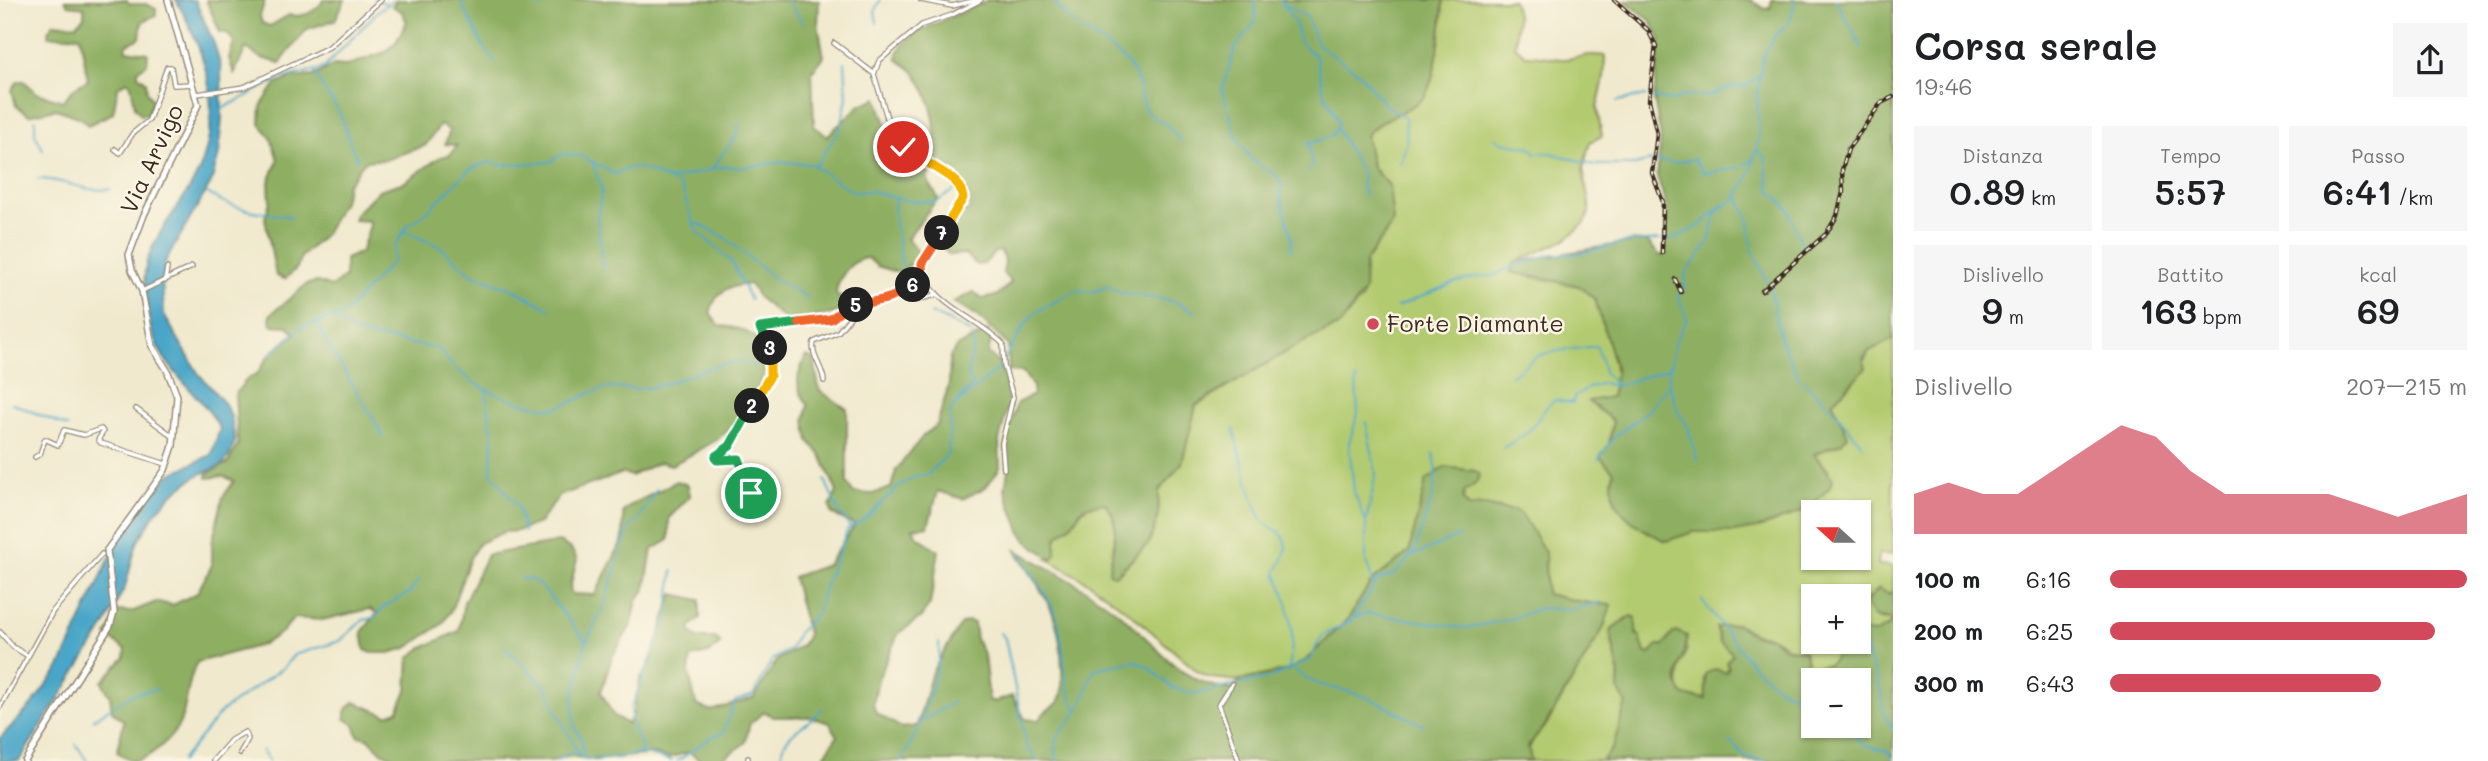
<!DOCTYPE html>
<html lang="it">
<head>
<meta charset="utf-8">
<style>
  body { margin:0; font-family:Mali,sans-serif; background:#f6f6f6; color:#202124; height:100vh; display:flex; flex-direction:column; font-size:26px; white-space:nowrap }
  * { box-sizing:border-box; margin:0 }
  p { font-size:23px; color:#757577 }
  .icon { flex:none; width:38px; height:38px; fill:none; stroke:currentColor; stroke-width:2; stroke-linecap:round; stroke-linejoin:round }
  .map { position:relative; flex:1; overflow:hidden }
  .sheet { display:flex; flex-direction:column; background:#fff; width:595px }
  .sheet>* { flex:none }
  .needle { width:46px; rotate:291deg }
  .fabs { position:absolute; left:1801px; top:500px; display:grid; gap:14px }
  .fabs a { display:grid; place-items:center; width:70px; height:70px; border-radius:0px; background:#fff; box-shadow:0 2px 5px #0004; font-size:35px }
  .pin { position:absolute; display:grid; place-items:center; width:60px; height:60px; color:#fff; margin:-30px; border:4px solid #fff; border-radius:50%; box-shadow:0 2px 7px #0007 }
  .km { position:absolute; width:35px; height:35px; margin:-18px; border-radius:50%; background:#222; color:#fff; font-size:19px; line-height:35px; text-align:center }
  .round { display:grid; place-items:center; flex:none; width:74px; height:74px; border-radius:0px; background:#f6f6f6 }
  .overview { display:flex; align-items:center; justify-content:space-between; height:119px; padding:0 21px }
  h1 { font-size:38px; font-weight:600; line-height:52px }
  .figures { display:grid; grid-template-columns:repeat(3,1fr); gap:10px; height:119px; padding:7px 21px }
  .figures div { display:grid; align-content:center; border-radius:0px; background:#f6f6f6; text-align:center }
  .figures b { font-size:35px; font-weight:600 }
  .figures small { font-size:19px; font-weight:400 }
  .figures p { font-size:19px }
  .chart { height:196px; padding:14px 21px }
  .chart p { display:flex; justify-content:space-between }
  .chart svg { width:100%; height:126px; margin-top:7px; fill:#d1495b; opacity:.7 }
  ul { padding:0 21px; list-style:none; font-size:23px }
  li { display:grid; grid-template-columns:112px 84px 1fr; align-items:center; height:52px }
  li i { height:18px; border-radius:9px; background:#d1495b }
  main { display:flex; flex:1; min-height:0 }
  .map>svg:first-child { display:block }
  .green { fill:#b3cb70; stroke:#777a47; stroke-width:2; fill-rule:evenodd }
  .forest { fill:#8eaf62; stroke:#646c40; stroke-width:2; fill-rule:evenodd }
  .water { fill:#4aa6c8; stroke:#426873; stroke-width:2 }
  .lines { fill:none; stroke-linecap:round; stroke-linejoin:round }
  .stream { stroke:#4aa6c8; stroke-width:2 }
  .minor-casing { stroke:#968a76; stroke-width:6 }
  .secondary-casing { stroke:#968a76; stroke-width:8 }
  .minor { stroke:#fff; stroke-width:3.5 }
  .secondary { stroke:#fff; stroke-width:5 }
  .rail-casing { stroke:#3b2a1e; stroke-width:4.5 }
  .rail { stroke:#fcf5e5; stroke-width:2; stroke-dasharray:5; stroke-linecap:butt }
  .split-1-casing { stroke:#fff; stroke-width:14 }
  .split-2-casing { stroke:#fff; stroke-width:14 }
  .split-3-casing { stroke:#fff; stroke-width:14 }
  .split-4-casing { stroke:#fff; stroke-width:14 }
  .split-5-casing { stroke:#fff; stroke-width:14 }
  .split-6-casing { stroke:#fff; stroke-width:14 }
  .split-7-casing { stroke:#fff; stroke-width:14 }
  .split-8-casing { stroke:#fff; stroke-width:14 }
  .split-9-casing { stroke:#fff; stroke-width:14 }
  .split-1 { stroke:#22a559; stroke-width:9 }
  .split-2 { stroke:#22a559; stroke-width:9 }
  .split-3 { stroke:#f5b400; stroke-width:9 }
  .split-4 { stroke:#22a559; stroke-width:9 }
  .split-5 { stroke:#f0652b; stroke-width:9 }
  .split-6 { stroke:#f0652b; stroke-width:9 }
  .split-7 { stroke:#f0652b; stroke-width:9 }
  .split-8 { stroke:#f5b400; stroke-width:9 }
  .split-9 { stroke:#f5b400; stroke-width:9 }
  .poi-dot { fill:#d1495b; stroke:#fcf5e5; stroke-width:2.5 }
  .labels { text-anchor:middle; stroke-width:5; stroke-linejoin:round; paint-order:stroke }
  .street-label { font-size:23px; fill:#3b2a1e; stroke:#fcf5e5 }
  .poi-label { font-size:23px; fill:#3b2a1e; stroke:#fcf5e5; text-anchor:start }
</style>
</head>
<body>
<main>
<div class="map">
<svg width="1893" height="761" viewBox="0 0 1893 761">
  <rect width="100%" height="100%" fill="#fcf5e5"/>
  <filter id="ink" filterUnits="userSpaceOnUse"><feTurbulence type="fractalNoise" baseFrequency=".0143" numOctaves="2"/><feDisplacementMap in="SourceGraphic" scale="14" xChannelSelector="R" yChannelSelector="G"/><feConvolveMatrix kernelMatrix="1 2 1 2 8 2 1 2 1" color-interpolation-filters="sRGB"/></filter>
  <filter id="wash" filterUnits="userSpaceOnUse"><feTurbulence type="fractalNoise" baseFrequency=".00686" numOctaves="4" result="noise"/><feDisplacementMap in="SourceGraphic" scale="28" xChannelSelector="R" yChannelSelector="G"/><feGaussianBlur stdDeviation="1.57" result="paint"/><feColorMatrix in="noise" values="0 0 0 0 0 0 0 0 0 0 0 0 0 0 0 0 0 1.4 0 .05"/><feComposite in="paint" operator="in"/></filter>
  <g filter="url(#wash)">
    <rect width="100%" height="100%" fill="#f0e9cd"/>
    <path class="green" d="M1443 0H1513L1517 15 1515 46 1526 55C1539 54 1554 60 1566 59 1582 57 1587 53 1605 56L1604 78 1597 108 1602 136 1590 142 1583 169 1590 210 1585 223 1565 240 1515 262 1511 272 1579 286 1595 299 1614 362 1616 373 1611 397 1589 402 1613 421 1609 444 1600 457 1614 472C1603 508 1639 528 1666 541L1693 532H1733L1762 527 1791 516 1829 488 1828 470 1814 454 1841 443 1844 426 1832 402 1853 382 1869 351 1893 339V554H1879L1878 565 1893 566V592L1867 598 1879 619 1890 620 1891 625 1876 633 1859 632 1858 597H1813V629L1797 623 1799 630 1813 636V642H1829L1839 648 1840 653 1828 665 1809 667 1804 651C1784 651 1783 640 1768 636 1756 633 1752 636 1742 626L1726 672 1704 679 1709 694 1707 699 1685 696 1678 687 1680 665 1687 649 1663 646 1650 654 1645 653 1640 637 1626 618 1610 631 1619 673 1618 689 1626 703 1613 747 1602 761H1531L1528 745 1530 747 1536 733 1545 727 1604 627 1611 605 1581 602 1546 594 1545 552 1515 510C1499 509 1484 502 1470 507L1463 500 1464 491 1475 484V471L1444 467 1414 532 1409 552 1371 582 1348 619 1306 660 1288 670 1239 681 1211 678 1198 672 1130 613 1089 583 1048 559H1052L1056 550V536C1060 531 1067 529 1071 525 1082 512 1084 501 1105 503 1122 520 1115 548 1109 569L1119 573 1149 543 1158 517 1159 491 1182 463 1196 406 1303 342 1340 325 1362 298 1365 262 1389 229 1378 173 1372 168C1372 156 1366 147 1366 135 1381 118 1405 113 1421 100 1437 86 1442 21 1443 0ZM1813 513H1858V558H1813Z"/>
    <g class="forest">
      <polygon points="65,0 127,0 130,4 146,4 156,9 156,15 142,22 140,38 126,45 127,50 148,53 147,64 138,70 138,75 146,81 147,92 153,101 147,115 141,115 135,107 131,85 127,81 118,87 113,113 88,125 81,118 56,109 29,115 16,106 12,90 18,81 24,81 37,93 63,101 74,88 88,80 80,36 49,36 48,31 54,23 76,25 84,17 84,7 68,5"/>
      <path d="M206 0H265L260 16 262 23 270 26 289 15C304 18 315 12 324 0H345L335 20 307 29 280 63 261 58 246 48 234 74 229 58 234 42 227 33 220 32Z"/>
      <path d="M397 0H819L818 24 824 57 812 71 814 126 827 136 860 105 877 98 893 144 931 167 927 179 938 198 907 239 921 255 900 273 877 266 868 258C851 258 837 279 836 294L847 302 835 313 788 322 759 298 750 284C728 286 716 290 710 313L720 326C794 331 762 398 727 431 714 443 687 457 671 465L660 462 631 476 623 473C601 481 580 488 559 496L539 523 518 531 504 532 479 543 470 558 451 611 442 624 407 648 389 653H372L365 650 362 632 377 613 370 609 322 620 294 618 282 632 262 645 197 662C187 680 188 701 181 720 175 736 150 760 133 761L117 752 124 721 112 711 110 696 102 682 125 657 126 650 107 636 118 611 131 612 156 602 173 605 197 593 212 565V543L223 497 234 481 223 476 207 478V474L228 463 238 444 235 394 248 378 257 374 270 354 295 334 288 326 271 325 270 315 307 284 318 282 331 287 345 277V259L361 252 370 225V221L354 220 356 213 379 190 405 182 440 157 450 155 457 145 445 144 450 130 440 125 426 145C413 150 401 154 388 159 380 162 372 158 365 162 358 167 354 178 347 184L345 198 325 234 301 257 297 268 285 279 276 276 265 218 270 201 269 182 278 160 271 138 260 124 261 106 275 85 291 78 313 76 334 65 346 66 385 52 396 42 407 22 402 12 392 6Z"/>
      <path d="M987 0H1443C1442 21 1437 86 1421 100 1405 113 1380 118 1366 135L1372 168 1389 185 1393 222 1365 262 1364 291 1340 325 1303 342 1196 405 1182 463 1159 491 1158 517 1149 543 1115 575 1109 573C1111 550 1124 523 1105 503L1084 507C1078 512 1076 520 1070 526 1056 539 1055 532 1056 554L1052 559 1027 541 1020 531 1005 490 1008 470 1005 443 1017 403 1033 395V387L1023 372 1009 371 1008 345 975 314 953 302 974 292 982 299 996 296 1011 283 1003 273 1005 263 1001 251 995 252 984 264 977 265 965 254 949 255 941 245V237L957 213 969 211 971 199 956 178 934 165C938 133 935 100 915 73 910 67 903 64 897 59 899 29 966 15 987 0Z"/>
      <path d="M1624 0H1751L1764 9 1770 8 1772 0H1893V339L1869 351 1863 358 1866 368 1832 402 1848 436 1841 443 1814 454 1833 479 1829 488 1808 509 1762 527 1733 532H1693L1666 541C1638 528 1603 509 1614 472L1600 457 1609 444 1613 421 1588 401 1611 397 1616 373 1614 362 1595 299 1579 286 1511 272 1515 262 1636 241 1648 242 1659 255 1664 256 1667 207 1657 177 1661 137 1654 100 1660 38 1650 20Z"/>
      <path d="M988 331 991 341 988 353 1000 364 1010 398 999 441 1000 468 986 487 963 499 938 491 928 526 913 528 917 536 939 551 930 604 921 617 898 634 878 679 873 704 876 713 902 728 917 726 932 672 961 624 969 621 974 623 976 640 984 655 989 700 994 702 1012 696 1025 719 1039 720 1045 712 1058 703C1064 691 1062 682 1062 670 1061 611 1045 597 1015 549 1049 569 1084 586 1116 611 1159 644 1174 683 1233 690L1239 681 1288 670 1306 660 1348 619 1371 582 1409 552 1426 481 1444 467 1475 471 1480 475 1475 484 1464 492 1463 500 1469 507 1486 505 1494 509 1515 510 1523 516 1545 552 1546 594 1581 602 1611 605 1604 627 1544 727 1528 746 1531 761H821L837 736 830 723 810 717H773L765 712 750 723 745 743 719 761H701L689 752 669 758 653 754 595 760 569 756 550 761H400L383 753 368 738 358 736 354 724 345 719 346 710 354 702 387 715 398 711 407 690 409 658 422 648 459 631 464 602 487 555 559 542 571 549 577 559 570 588 572 594 595 595 623 539V512L631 505 677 481 688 485 690 496 669 518V540L652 550 645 590 637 600 632 624 612 657 601 692 613 715 628 724 633 714 640 679 649 666 673 594 700 600V618L690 627 692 634 698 638H715L721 643 709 653 691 657 689 673 696 705 711 711 754 698 777 660 802 645 808 635 793 577 827 565 855 525 832 514 830 506 837 492 821 455 809 441 805 420 808 405C794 386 796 377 806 356L814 359 819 390 847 409V483L854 493 872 494 891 488 896 470 924 435 937 425 949 384 950 356 958 346Z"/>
      <path d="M1879 588 1888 594 1893 592V761H1602L1613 747 1626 703 1618 689 1619 673 1610 631 1631 616 1636 618V634L1640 637 1645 653 1650 654 1657 646H1663L1673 633 1678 632 1687 636C1687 657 1667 678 1685 696L1706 699 1705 674 1715 669 1726 672 1729 667 1726 662 1733 654 1720 642 1716 627 1737 624 1755 636 1772 637 1784 648 1804 651 1809 667 1828 665 1840 653 1839 648 1829 642H1858L1859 632 1876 633 1890 625V620L1874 617 1865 603ZM1813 681H1858V726H1813Z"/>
    </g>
    <path class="water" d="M176 0H195L215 46 221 68 222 117 219 154 211 183 166 260 162 278 164 315 198 373 225 404 231 416 235 441 229 456 221 466 198 475 173 493 155 513 137 543 125 587 105 626 19 761H0V738L30 707 60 667 117 542 135 515 169 475 211 455 220 429C201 392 158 368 150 324 147 308 143 287 145 271 150 234 190 198 202 163 223 105 205 51 176 0Z"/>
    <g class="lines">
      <g class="stream">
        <polyline points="374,0 386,3"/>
        <polyline points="460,0 482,44 495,62"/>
        <polyline points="531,0 541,8"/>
        <polyline points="787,0 803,23"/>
        <path d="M1053 0C1072 32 1103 37 1127 63 1141 78 1139 96 1147 113L1167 125 1180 140"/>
        <polyline points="1255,0 1256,21 1235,48 1222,90 1237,139 1252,160 1277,176 1281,183 1281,197 1292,240 1291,250"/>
        <polyline points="1280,0 1295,22 1299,41 1316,57 1324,93 1339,122 1332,136 1307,144 1310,147 1312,165 1308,170"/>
        <polyline points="1836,0 1862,48"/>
        <polyline points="1281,2 1307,17 1317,44 1360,74 1386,106 1405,117 1407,143 1400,163"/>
        <polyline points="877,23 875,10 880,0"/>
        <path d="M315 72C322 91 331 97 340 114 347 129 348 145 358 160"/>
        <polyline points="1652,97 1672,101 1685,95 1710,96 1733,86 1745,87 1760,74"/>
        <polyline points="1617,101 1646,96"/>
        <polyline points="222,109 279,79 324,68 379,10 394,0"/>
        <polyline points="35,120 35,134 43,150"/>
        <polyline points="1337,129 1363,175 1361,186 1365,195"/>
        <polyline points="1495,138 1502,142 1530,147 1536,153 1551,153 1595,165 1635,165 1652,161"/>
        <polyline points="1757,150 1765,157 1770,190 1788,208 1802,246"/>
        <polyline points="1656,161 1675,163 1694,159 1703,172 1708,173 1741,167 1755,158"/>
        <polyline points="593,164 602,189 597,219 603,268"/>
        <polyline points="815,167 840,129 847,98 845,62"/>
        <polyline points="711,170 736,136 739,124"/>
        <path d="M38 179C67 179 83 193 111 189"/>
        <polyline points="669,180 681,187 696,230 732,262 750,300"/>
        <path d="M207 193C233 210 262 213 292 217"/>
        <polyline points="1738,196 1749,221 1752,249 1768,283"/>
        <path d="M895 198C892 225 901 248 903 276"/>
        <polyline points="697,223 724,237 771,276 808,298"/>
        <polyline points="404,231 439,246 472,274 515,290 550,309"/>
        <polyline points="1663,240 1671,240 1701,225 1723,204"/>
        <polyline points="1770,286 1780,338 1798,377 1832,408 1863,446"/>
        <polyline points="1397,307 1453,283 1482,276 1493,276 1511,267 1553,254 1577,254 1627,242 1659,240"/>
        <path d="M334 319 356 333 439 349C460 380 492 395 527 404 535 405 545 409 553 408 571 405 585 393 603 389 614 386 628 390 640 389 652 388 665 384 676 380 703 371 729 356 757 366"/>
        <path d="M316 321C335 362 363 396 383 437"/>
        <polyline points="269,356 300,328 345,313 394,260 394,247 408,225 420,218 469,170 488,162 502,165 550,162 562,154 581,156 615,174 629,168 641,168 669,180 726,166 740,168 782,162 811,164 853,192 871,191 908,201 936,202 961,186"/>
        <path d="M1511 375C1521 370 1529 361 1538 356 1553 349 1581 349 1597 346L1605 374 1616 384"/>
        <polyline points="1356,379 1358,414 1349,443 1354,492 1366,522 1366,561 1374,586"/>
        <polyline points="1669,383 1677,409 1688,427 1697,460"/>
        <polyline points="486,390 493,441 491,473 518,507 524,532"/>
        <polyline points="12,403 68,427"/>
        <polyline points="951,409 999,368 1027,321 1038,311 1076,290 1092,292 1109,286 1120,293 1174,301 1195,312"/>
        <path d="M1234 429C1237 447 1254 507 1263 521 1269 529 1285 528 1286 548 1286 557 1279 565 1276 573 1290 603 1296 636 1289 668"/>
        <path d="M1503 448C1514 441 1529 434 1536 422 1543 412 1544 408 1555 400L1573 403 1575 396 1588 388 1603 383 1616 386 1667 369 1669 365"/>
        <polyline points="1598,460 1614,437 1648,411 1668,385 1674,344 1687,319 1678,296 1684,289 1686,273 1708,244 1717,211 1736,198 1749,176 1759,138 1757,96 1763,57 1774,37 1789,22 1796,0"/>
        <polyline points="825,480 839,512 850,527"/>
        <polyline points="1366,522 1376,473 1366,422"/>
        <path d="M1020 552C1031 575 1052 599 1058 623 1066 652 1061 687 1078 711"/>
        <polyline points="1412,556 1459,536"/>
        <polyline points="520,578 532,580 541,586 585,640"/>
        <polyline points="1702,600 1753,666 1779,688 1813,703"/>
        <polyline points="1356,617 1367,613 1464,628 1508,620 1540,608 1570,610 1601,602"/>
        <polyline points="1858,630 1880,688 1884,713 1893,730"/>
        <polyline points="1000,633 1005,638 1027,747 1037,761"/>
        <polyline points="504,647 548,689 556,711 579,754"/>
        <path d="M1295 670C1315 689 1336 686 1360 695 1382 703 1403 715 1424 726"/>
        <polyline points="93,719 133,694 157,689"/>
        <polyline points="921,722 953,702"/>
        <polyline points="1843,726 1865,745 1887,751 1893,758"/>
        <polyline points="1730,742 1744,756 1765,761"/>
        <polyline points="76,744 87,761"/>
        <polyline points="262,750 269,761"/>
        <polyline points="640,753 642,747 632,726 631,708 667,618 673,571"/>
        <polyline points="583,758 582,740 574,726 573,700 586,642 603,608 629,527 637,521 657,489"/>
        <polyline points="181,761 222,711 284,667 294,655 340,641 363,620 374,618 385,606 409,593 419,580"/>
        <polyline points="556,761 571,751 585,759 624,757 640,753 672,761"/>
        <path d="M677 761C693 752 705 738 723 733L735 701 753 695 772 660 790 649 798 633 817 613 825 584 848 529 864 520 898 487 918 475H927L948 454 951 409 972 385 968 373 974 344 970 332 931 313"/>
        <path d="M781 761C782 729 805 731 822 708"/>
        <path d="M900 761C916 740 942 668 939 643"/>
        <path d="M1057 761C1049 731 1071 727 1081 705 1087 693 1088 680 1095 669L1135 661 1148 667 1173 688 1194 694 1271 678 1310 659 1322 636 1351 621 1378 580 1395 574 1414 552 1434 492 1436 466 1433 453"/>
      </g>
    </g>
  </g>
  <g filter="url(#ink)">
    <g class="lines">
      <defs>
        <g id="minor">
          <polyline points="921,0 952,6 977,0"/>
          <path d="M981 0 952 15 922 25 879 61 874 74 893 138 949 175 962 192C964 221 925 243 921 271 936 306 977 318 1003 344L1004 366 1013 397 1002 443 1004 469"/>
          <polyline points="834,43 873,73"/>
          <polyline points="197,94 244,87 329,47 381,0"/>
          <polyline points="115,149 120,153 133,133 149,120 167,67 171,67 174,85 192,84"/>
          <polyline points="165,281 167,268"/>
          <polyline points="142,291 192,267"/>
          <polyline points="918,300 935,295"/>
          <path d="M824 381C823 367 810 355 814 342L838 332 860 305 878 299 892 300 923 277"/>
          <polyline points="136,409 174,437"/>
          <polyline points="35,457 40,454 45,439 58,445 64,430 84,435 101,429 103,432 98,440 101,443 166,464"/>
          <polyline points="751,493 739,459 716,458 730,446 749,416 770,376 770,350 759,329 831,319 849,305 860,305"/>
          <polyline points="0,632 13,647 28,656"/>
          <polyline points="1232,684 1219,704 1239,761"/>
          <polyline points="0,707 53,611 102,554"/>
          <polyline points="748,758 748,761"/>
          <polyline points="213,761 231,740 245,732 248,739 240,753"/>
        </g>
        <polyline id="secondary" points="25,761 110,626 114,612 107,550 165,470 173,446 177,396 167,370 152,346 142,291 132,270 129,255 144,215 198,105 168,0"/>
      </defs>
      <use href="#minor" class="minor-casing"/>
      <use href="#secondary" class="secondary-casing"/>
      <use href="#minor" class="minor"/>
      <use href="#secondary" class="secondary"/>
      <defs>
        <g id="rail">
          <polyline points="1614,0 1648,30 1656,46 1649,100 1657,134 1652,173 1663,202 1662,253"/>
          <polyline points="1675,279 1681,292"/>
          <polyline points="1762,291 1826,234 1837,216 1843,192 1842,170 1848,149 1881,103 1893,97"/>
        </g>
      </defs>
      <use href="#rail" class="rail-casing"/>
      <use href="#rail" class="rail"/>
    </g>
  </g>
  <g class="lines" filter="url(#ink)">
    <defs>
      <polyline id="split-1" points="716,456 717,460 739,459 751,493"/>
      <polyline id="split-2" points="716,456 730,446 752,406"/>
      <polyline id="split-3" points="752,406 770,376 770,348"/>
      <polyline id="split-4" points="770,348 760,328 799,323"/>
      <polyline id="split-5" points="799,323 831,319 849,305 856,305"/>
      <path id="split-6" d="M856 305C883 299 889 302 913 285"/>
      <polyline id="split-7" points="913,285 923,277 922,264 942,233"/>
      <polyline id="split-8" points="942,233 963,198 960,187 953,179"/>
      <polyline id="split-9" points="903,147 953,179"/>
    </defs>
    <use href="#split-1" class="split-1-casing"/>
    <use href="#split-2" class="split-2-casing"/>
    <use href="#split-3" class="split-3-casing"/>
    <use href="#split-4" class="split-4-casing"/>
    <use href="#split-5" class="split-5-casing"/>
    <use href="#split-6" class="split-6-casing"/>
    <use href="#split-7" class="split-7-casing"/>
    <use href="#split-8" class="split-8-casing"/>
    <use href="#split-9" class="split-9-casing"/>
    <use href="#split-1" class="split-1"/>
    <use href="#split-2" class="split-2"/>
    <use href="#split-3" class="split-3"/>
    <use href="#split-4" class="split-4"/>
    <use href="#split-5" class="split-5"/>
    <use href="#split-6" class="split-6"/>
    <use href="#split-7" class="split-7"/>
    <use href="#split-8" class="split-8"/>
    <use href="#split-9" class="split-9"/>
  </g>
  <circle class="poi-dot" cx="1373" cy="324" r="7"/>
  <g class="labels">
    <g class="street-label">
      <text transform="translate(152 159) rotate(-65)" y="8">Via Arvigo</text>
    </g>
    <g class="poi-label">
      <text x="1387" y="332">Forte Diamante</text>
    </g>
  </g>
</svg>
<div class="fabs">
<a><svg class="needle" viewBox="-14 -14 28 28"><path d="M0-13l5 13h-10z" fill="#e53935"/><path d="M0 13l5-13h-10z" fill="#757577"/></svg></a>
<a>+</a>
<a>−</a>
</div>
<div class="pin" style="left:751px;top:493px;background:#1e9e55"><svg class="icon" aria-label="arrive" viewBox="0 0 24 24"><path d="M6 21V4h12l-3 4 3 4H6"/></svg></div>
<div class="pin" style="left:903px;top:147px;background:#d93025"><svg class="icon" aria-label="check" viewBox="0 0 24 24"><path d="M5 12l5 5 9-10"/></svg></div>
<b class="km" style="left:752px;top:406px">2</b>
<b class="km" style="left:770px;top:348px">3</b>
<b class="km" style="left:856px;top:305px">5</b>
<b class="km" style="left:913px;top:285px">6</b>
<b class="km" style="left:942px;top:233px">7</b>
</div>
<section class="sheet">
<div class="overview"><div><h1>Corsa serale</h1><p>19:46</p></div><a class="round"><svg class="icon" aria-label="share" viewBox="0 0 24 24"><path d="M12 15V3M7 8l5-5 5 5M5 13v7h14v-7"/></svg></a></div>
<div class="figures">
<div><p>Distanza</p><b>0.89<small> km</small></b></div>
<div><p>Tempo</p><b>5:57</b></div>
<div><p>Passo</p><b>6:41<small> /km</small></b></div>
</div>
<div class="figures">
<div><p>Dislivello</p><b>9<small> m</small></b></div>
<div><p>Battito</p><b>163<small> bpm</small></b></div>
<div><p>kcal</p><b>69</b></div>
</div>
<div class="chart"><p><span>Dislivello</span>207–215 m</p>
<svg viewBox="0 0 160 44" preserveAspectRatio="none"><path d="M0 44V30L10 26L20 30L30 30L40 22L50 14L60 6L70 10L80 22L90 30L100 30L110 30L120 30L130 34L140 38L150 34L160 30V44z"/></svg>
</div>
<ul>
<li><b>100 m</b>6:16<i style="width:100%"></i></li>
<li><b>200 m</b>6:25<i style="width:91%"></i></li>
<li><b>300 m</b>6:43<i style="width:76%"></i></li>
</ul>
</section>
</main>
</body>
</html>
